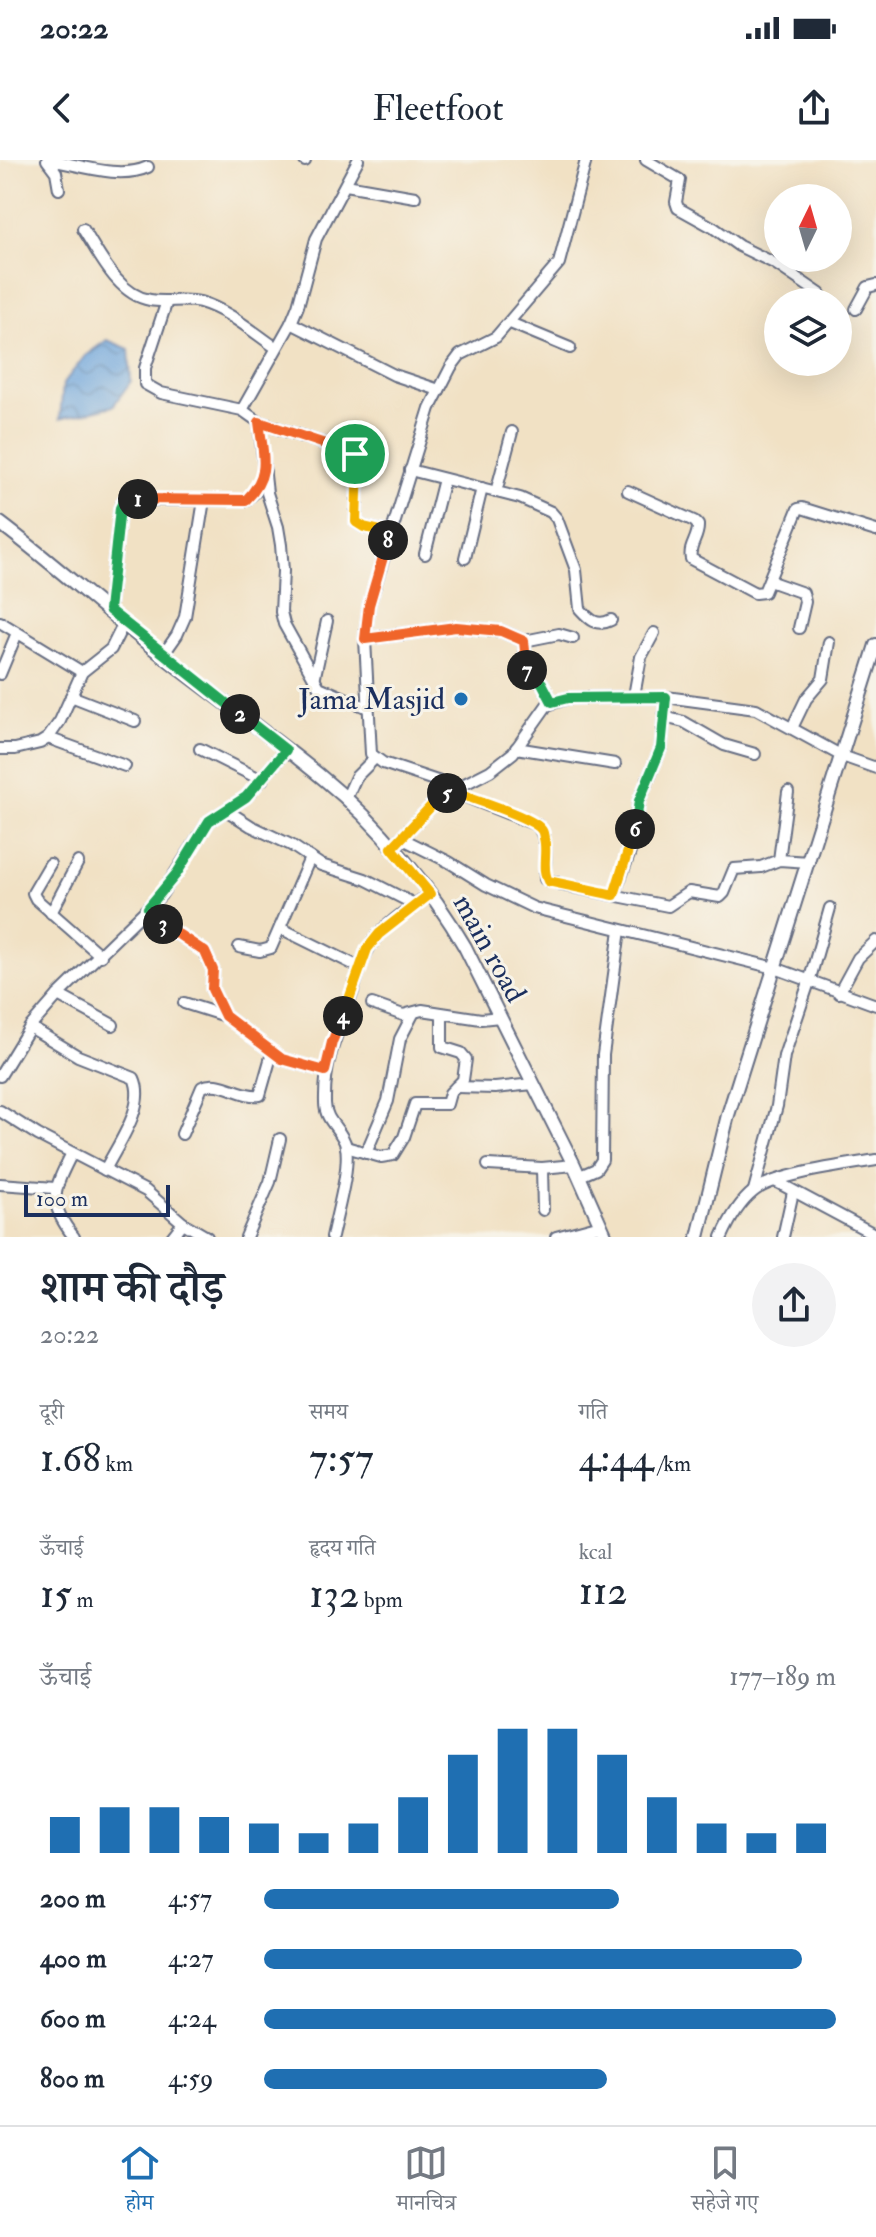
<!DOCTYPE html>
<html lang="hi">
<head>
<meta charset="utf-8">
<style>
  body { margin:0; font-family:"IM FELL Double Pica","Noto Serif Devanagari",serif; background:#f2f2f3; color:#1f2937; height:100vh; display:flex; flex-direction:column; font-size:30px; white-space:nowrap }
  * { box-sizing:border-box; margin:0 }
  p { font-size:26px; color:#747a83 }
  .icon { flex:none; width:44px; height:44px; fill:none; stroke:currentColor; stroke-width:2; stroke-linecap:round; stroke-linejoin:round }
  .map { position:relative; height:1077px; overflow:hidden }
  .sheet { display:flex; flex-direction:column; background:#fff; flex:1 }
  .sheet>* { flex:none }
  .needle { width:52px; rotate:5deg }
  .buttons { position:absolute; left:764px; top:24px; display:grid; gap:16px }
  .buttons a { display:grid; place-items:center; width:88px; height:88px; border-radius:50%; background:#fff; box-shadow:0 8px 32px #0002; font-size:40px }
  .scale { position:absolute; left:24px; bottom:20px; width:146px; box-sizing:border-box; padding-left:8px; border:4px solid #1b2f5e; border-top:0; font-size:22px; line-height:28px; white-space:nowrap; color:#1b2f5e; -webkit-text-stroke:6px #f7f3e8; paint-order:stroke }
  .pin { position:absolute; display:grid; place-items:center; width:68px; height:68px; color:#fff; margin:-34px; border:4px solid #fff; border-radius:50%; box-shadow:0 2px 8px #0007 }
  .km { position:absolute; width:40px; height:40px; margin:-20px; border-radius:50%; background:#222; color:#fff; font-size:22px; line-height:40px; text-align:center }
  .round { display:grid; place-items:center; flex:none; width:84px; height:84px; border-radius:42px; background:#f2f2f3 }
  .head { display:flex; align-items:center; justify-content:space-between; height:136px; padding:0 40px }
  h1 { font-size:44px; font-weight:600; line-height:60px }
  .stats { display:grid; grid-template-columns:repeat(3,1fr); gap:12px; height:136px; padding:8px 40px }
  .stats div { display:grid; align-content:center }
  .stats b { font-size:40px; font-weight:600 }
  .stats small { font-size:22px; font-weight:400 }
  .stats p { font-size:22px }
  .chart { height:224px; padding:16px 40px }
  .chart p { display:flex; justify-content:space-between }
  .chart svg { width:100%; height:144px; margin-top:8px; stroke:#1f6fb2; stroke-width:6 }
  ul { padding:0 40px; list-style:none; font-size:26px }
  li { display:grid; grid-template-columns:128px 96px 1fr; align-items:center; height:60px }
  li i { height:20px; border-radius:10px; background:#1f6fb2 }
  .status { display:flex; justify-content:space-between; align-items:center; height:56px; padding:0 40px; background:#fff; direction:ltr }
  .status svg { height:22px; fill:currentColor }
  header { display:flex; justify-content:space-between; align-items:center; height:104px; padding:0 40px; background:#fff; font-size:36px; font-weight:600 }
  .tabs { display:flex; justify-content:space-around; align-items:center; height:112px; border-top:2px solid #e0e1e3; background:#fff; font-size:22px; color:#747a83 }
  .tabs a { display:grid; justify-items:center; gap:4px }
  .tabs .active { color:#1f6fb2 }
  .map>svg:first-child { display:block }
  .water { fill:url(#water-waves); stroke:#446a9c; stroke-width:2 }
  .lines { fill:none; stroke-linecap:round; stroke-linejoin:round }
  .minor-casing { stroke:#666d82; stroke-width:14 }
  .major-casing { stroke:#666d82; stroke-width:16 }
  .minor { stroke:#fff; stroke-width:10 }
  .major { stroke:#fff; stroke-width:12 }
  .split-1-casing { stroke:#fff; stroke-width:16 }
  .split-2-casing { stroke:#fff; stroke-width:16 }
  .split-3-casing { stroke:#fff; stroke-width:16 }
  .split-4-casing { stroke:#fff; stroke-width:16 }
  .split-5-casing { stroke:#fff; stroke-width:16 }
  .split-6-casing { stroke:#fff; stroke-width:16 }
  .split-7-casing { stroke:#fff; stroke-width:16 }
  .split-8-casing { stroke:#fff; stroke-width:16 }
  .split-9-casing { stroke:#fff; stroke-width:16 }
  .split-1 { stroke:#f0652b; stroke-width:10 }
  .split-2 { stroke:#22a559; stroke-width:10 }
  .split-3 { stroke:#22a559; stroke-width:10 }
  .split-4 { stroke:#f0652b; stroke-width:10 }
  .split-5 { stroke:#f5b400; stroke-width:10 }
  .split-6 { stroke:#f5b400; stroke-width:10 }
  .split-7 { stroke:#22a559; stroke-width:10 }
  .split-8 { stroke:#f0652b; stroke-width:10 }
  .split-9 { stroke:#f5b400; stroke-width:10 }
  .poi-dot { fill:#1f6fb2; stroke:#f7f3e8; stroke-width:3 }
  .labels { text-anchor:middle; stroke-width:6; stroke-linejoin:round; paint-order:stroke }
  .poi-label { font-size:30px; fill:#1b2f5e; stroke:#f7f3e8; text-anchor:end }
  .street-label { font-size:30px; fill:#1b2f5e; stroke:#f7f3e8 }
</style>
</head>
<body>
<div class="status"><b>20:22</b><svg viewBox="0 0 49 12"><path d="M0 12V9h3v3zM5 12V6h3v6zM10 12V3h3v9zM15 12V0h3v12zM26 1h20v11H26zM47 4h2v5h-2z"/></svg></div>
<header><svg class="icon" aria-label="back" viewBox="0 0 24 24"><path d="M15 5l-7 7 7 7"/></svg>Fleetfoot<svg class="icon" aria-label="share" viewBox="0 0 24 24"><path d="M12 15V3M7 8l5-5 5 5M5 13v7h14v-7"/></svg></header>
<div class="map">
<svg width="876" height="1077" viewBox="0 0 876 1077">
  <defs>
    <pattern id="water-waves" width="16" height="10" patternUnits="userSpaceOnUse" patternTransform="scale(2)"><rect width="16" height="10" fill="#6da4db"/><path d="M0 5q4-4 8 0t8 0" fill="none" stroke="#5986b5"/></pattern>
  </defs>
  <rect width="100%" height="100%" fill="#f7f3e8"/>
  <filter id="ink" filterUnits="userSpaceOnUse"><feTurbulence type="fractalNoise" baseFrequency=".0125" numOctaves="2"/><feDisplacementMap in="SourceGraphic" scale="16" xChannelSelector="R" yChannelSelector="G"/><feConvolveMatrix kernelMatrix="1 2 1 2 8 2 1 2 1" color-interpolation-filters="sRGB"/></filter>
  <filter id="wash" filterUnits="userSpaceOnUse"><feTurbulence type="fractalNoise" baseFrequency=".006" numOctaves="4" result="noise"/><feDisplacementMap in="SourceGraphic" scale="32" xChannelSelector="R" yChannelSelector="G"/><feGaussianBlur stdDeviation="1.8" result="paint"/><feColorMatrix in="noise" values="0 0 0 0 0 0 0 0 0 0 0 0 0 0 0 0 0 1.4 0 .05"/><feComposite in="paint" operator="in"/></filter>
  <g filter="url(#wash)">
    <rect width="100%" height="100%" fill="#f1e1c4"/>
    <polygon class="water" points="107,180 129,189 131,221 113,246 60,259 63,224 85,196"/>
  </g>
  <g filter="url(#ink)">
    <g class="lines">
      <defs>
        <g id="minor">
          <polyline points="47,0 56,12 59,29"/>
          <path d="M50 0C80 5 119 20 148 7"/>
          <polyline points="646,0 680,20 676,42 678,48 714,68 739,86 776,104 820,134"/>
          <polyline points="305,1 305,0"/>
          <polyline points="346,25 415,37"/>
          <path d="M83 69C99 94 118 135 150 140 167 143 183 138 200 142 228 150 252 171 275 187"/>
          <polyline points="167,141 145,208 145,224 161,233 242,250 259,262 355,294 358,304 356,362 364,367 390,373"/>
          <polyline points="856,149 868,127 876,125"/>
          <polyline points="291,163 394,215 439,230"/>
          <polyline points="510,163 570,188"/>
          <polyline points="242,250 291,163 298,146 316,79 358,0"/>
          <polyline points="259,262 267,333 278,367 281,385 283,411 281,452 284,464 319,527 368,548"/>
          <path d="M410 310 520 338 551 352 557 359 576 410 580 449C590 460 597 467 611 460"/>
          <path d="M628 331 694 361 698 365C699 378 688 386 691 399L755 433 764 432 798 349 802 348 876 371"/>
          <polyline points="496,332 512,272"/>
          <polyline points="425,394 444,319"/>
          <polyline points="465,398 482,328"/>
          <polyline points="769,421 803,433 805,442 799,468"/>
          <polyline points="109,450 120,348 124,340 246,340 255,332 265,312"/>
          <polyline points="0,462 82,512"/>
          <polyline points="365,479 456,467 501,471 524,481 527,510 542,523 552,542"/>
          <polyline points="524,481 559,474 573,478"/>
          <polyline points="163,495 177,475 185,457 204,340"/>
          <polyline points="0,514 17,473"/>
          <polyline points="314,520 327,461"/>
          <polyline points="71,536 135,561"/>
          <polyline points="634,536 641,497 654,473"/>
          <polyline points="664,557 684,562 724,585 755,594"/>
          <polyline points="792,568 806,539 823,519 829,482"/>
          <polyline points="48,578 125,606"/>
          <polyline points="516,588 615,604"/>
          <polyline points="0,589 15,589 40,583 48,578 60,561 82,512 111,489 124,463"/>
          <polyline points="200,589 262,620"/>
          <polyline points="458,628 383,603 371,594 365,479 369,445 430,248 451,207 460,195 496,177 559,103 586,0"/>
          <path d="M451 631 537 665C550 681 544 700 545 719L567 726 668 746 689 732 720 737 724 733 734 709 761 707 779 700 809 702"/>
          <polyline points="346,639 356,617 375,598"/>
          <polyline points="226,650 251,666 291,685 321,705 365,719 414,744"/>
          <polyline points="401,678 449,702 486,725 534,748 775,808 876,845"/>
          <polyline points="392,688 434,643 445,634 490,611 513,593 547,545 568,538 666,537 756,549 842,596 876,608"/>
          <polyline points="779,700 788,632"/>
          <polyline points="50,704 33,733 36,739 101,796"/>
          <polyline points="614,735 630,692 639,641 661,588 666,537"/>
          <polyline points="148,748 165,766 205,792 213,810 212,829 225,856"/>
          <polyline points="51,753 78,702"/>
          <polyline points="280,768 359,807"/>
          <polyline points="239,787 260,791 271,788 310,698"/>
          <polyline points="839,833 858,798 876,781"/>
          <polyline points="58,835 113,865"/>
          <polyline points="184,843 225,856 282,899 325,911"/>
          <polyline points="372,844 403,855 422,850 481,859 500,857"/>
          <path d="M30 867 78 896 134 918C147 946 117 985 105 1010"/>
          <polyline points="0,916 30,867 58,835 161,735 209,661 246,637 286,590"/>
          <polyline points="456,927 495,928 533,924"/>
          <polyline points="0,951 38,975 146,1031 183,1063 207,1077"/>
          <path d="M182 974 202 927C221 918 240 938 260 935L272 893"/>
          <polyline points="346,987 381,997 393,995 404,977 415,944 447,944 450,933 463,920 466,899 461,893 442,887 442,855"/>
          <path d="M72 993C54 1029 46 1042 74 1077"/>
          <polyline points="366,993 388,941 400,879 413,854"/>
          <polyline points="488,1005 542,1008 574,1005"/>
          <polyline points="542,1008 543,1050"/>
          <polyline points="580,1016 596,1009 602,1000 603,895 620,770"/>
          <polyline points="775,1021 876,1075"/>
          <polyline points="0,1024 55,1028"/>
          <polyline points="754,1030 777,946 784,896 809,822 830,748"/>
          <polyline points="172,1077 183,1063"/>
          <polyline points="246,1077 270,1022 280,979"/>
          <path d="M332 1077C337 1052 350 1010 346 986 342 969 325 962 325 943 324 897 338 874 353 831 359 811 363 793 377 776 391 760 412 746 430 734"/>
          <polyline points="556,1077 601,1065"/>
          <path d="M722 1077C729 1061 740 1042 754 1031 775 1014 847 1005 876 1000"/>
          <polyline points="783,1077 793,1032"/>
        </g>
        <g id="major">
          <path d="M0 363C57 406 109 454 166 498 218 539 274 577 325 620 378 663 431 728 465 787L574 1005 606 1077"/>
          <polyline points="698,1077 728,955 876,485"/>
        </g>
      </defs>
      <use href="#minor" class="minor-casing"/>
      <use href="#major" class="major-casing"/>
      <use href="#minor" class="minor"/>
      <use href="#major" class="major"/>
    </g>
  </g>
  <g class="lines" filter="url(#ink)">
    <defs>
      <path id="split-1" d="M138 339 246 340C272 314 263 295 259 262L355 294"/>
      <polyline id="split-2" points="138,339 124,340 120,348 109,450 240,554"/>
      <polyline id="split-3" points="163,764 148,748 177,713 209,661 246,637 286,590 240,554"/>
      <polyline id="split-4" points="163,764 205,792 213,810 212,829 225,856 282,899 325,911 332,882 343,856"/>
      <polyline id="split-5" points="343,856 367,789 379,774 430,734 392,688 434,643 447,633"/>
      <path id="split-6" d="M447 633 451 631C471 638 525 655 539 667 543 671 543 672 544 678 548 692 541 709 548 721L614 735 635 669"/>
      <polyline id="split-7" points="527,510 542,523 552,542 568,538 666,537 661,588 639,641 635,669"/>
      <polyline id="split-8" points="388,380 369,445 365,479 456,467 501,471 524,481 527,510"/>
      <polyline id="split-9" points="355,294 358,304 356,362 364,367 390,373 388,380"/>
    </defs>
    <use href="#split-1" class="split-1-casing"/>
    <use href="#split-2" class="split-2-casing"/>
    <use href="#split-3" class="split-3-casing"/>
    <use href="#split-4" class="split-4-casing"/>
    <use href="#split-5" class="split-5-casing"/>
    <use href="#split-6" class="split-6-casing"/>
    <use href="#split-7" class="split-7-casing"/>
    <use href="#split-8" class="split-8-casing"/>
    <use href="#split-9" class="split-9-casing"/>
    <use href="#split-1" class="split-1"/>
    <use href="#split-2" class="split-2"/>
    <use href="#split-3" class="split-3"/>
    <use href="#split-4" class="split-4"/>
    <use href="#split-5" class="split-5"/>
    <use href="#split-6" class="split-6"/>
    <use href="#split-7" class="split-7"/>
    <use href="#split-8" class="split-8"/>
    <use href="#split-9" class="split-9"/>
  </g>
  <circle class="poi-dot" cx="461" cy="539" r="8"/>
  <g class="labels">
    <g class="poi-label">
      <text x="445" y="549">Jama Masjid</text>
    </g>
    <g class="street-label">
      <text transform="translate(490 788) rotate(61)" y="10">main road</text>
    </g>
  </g>
</svg>
<div class="buttons">
<a><svg class="needle" viewBox="-14 -14 28 28"><path d="M0-13l5 13h-10z" fill="#e53935"/><path d="M0 13l5-13h-10z" fill="#747a83"/></svg></a>
<a><svg class="icon" aria-label="layers" viewBox="0 0 24 24"><path d="M12 4l9 5-9 5-9-5zM3 14l9 5 9-5"/></svg></a>
</div>
<div class="scale">100 m</div>
<div class="pin" style="left:355px;top:294px;background:#1e9e55"><svg class="icon" aria-label="arrive" viewBox="0 0 24 24"><path d="M6 21V4h12l-3 4 3 4H6"/></svg></div>
<b class="km" style="left:138px;top:339px">1</b>
<b class="km" style="left:240px;top:554px">2</b>
<b class="km" style="left:163px;top:764px">3</b>
<b class="km" style="left:343px;top:856px">4</b>
<b class="km" style="left:447px;top:633px">5</b>
<b class="km" style="left:635px;top:669px">6</b>
<b class="km" style="left:527px;top:510px">7</b>
<b class="km" style="left:388px;top:380px">8</b>
</div>
<section class="sheet">
<div class="head"><div><h1>शाम की दौड़</h1><p>20:22</p></div><a class="round"><svg class="icon" aria-label="share" viewBox="0 0 24 24"><path d="M12 15V3M7 8l5-5 5 5M5 13v7h14v-7"/></svg></a></div>
<div class="stats">
<div><p>दूरी</p><b>1.68<small> km</small></b></div>
<div><p>समय</p><b>7:57</b></div>
<div><p>गति</p><b>4:44<small> /km</small></b></div>
</div>
<div class="stats">
<div><p>ऊँचाई</p><b>15<small> m</small></b></div>
<div><p>हृदय गति</p><b>132<small> bpm</small></b></div>
<div><p>kcal</p><b>112</b></div>
</div>
<div class="chart"><p><span>ऊँचाई</span>177–189 m</p>
<svg viewBox="0 0 160 44" preserveAspectRatio="none"><path d="M5 44V33M15 44V30M25 44V30M35 44V33M45 44V35M55 44V38M65 44V35M75 44V27M85 44V14M95 44V6M105 44V6M115 44V14M125 44V27M135 44V35M145 44V38M155 44V35"/></svg>
</div>
<ul>
<li><b>200 m</b>4:57<i style="width:62%"></i></li>
<li><b>400 m</b>4:27<i style="width:94%"></i></li>
<li><b>600 m</b>4:24<i style="width:100%"></i></li>
<li><b>800 m</b>4:59<i style="width:60%"></i></li>
</ul>
</section>
<nav class="tabs">
<a class="active"><svg class="icon" aria-label="home" viewBox="0 0 24 24"><path d="M3 11l9-7 9 7M6 9v11h12V9"/></svg>होम</a>
<a><svg class="icon" aria-label="map" viewBox="0 0 24 24"><path d="M3 6l6-2 6 2 6-2v14l-6 2-6-2-6 2zM9 4v14M15 6v14"/></svg>मानचित्र</a>
<a><svg class="icon" aria-label="saved" viewBox="0 0 24 24"><path d="M7 4h10v16l-5-4-5 4z"/></svg>सहेजे गए</a>
</nav>
</body>
</html>
